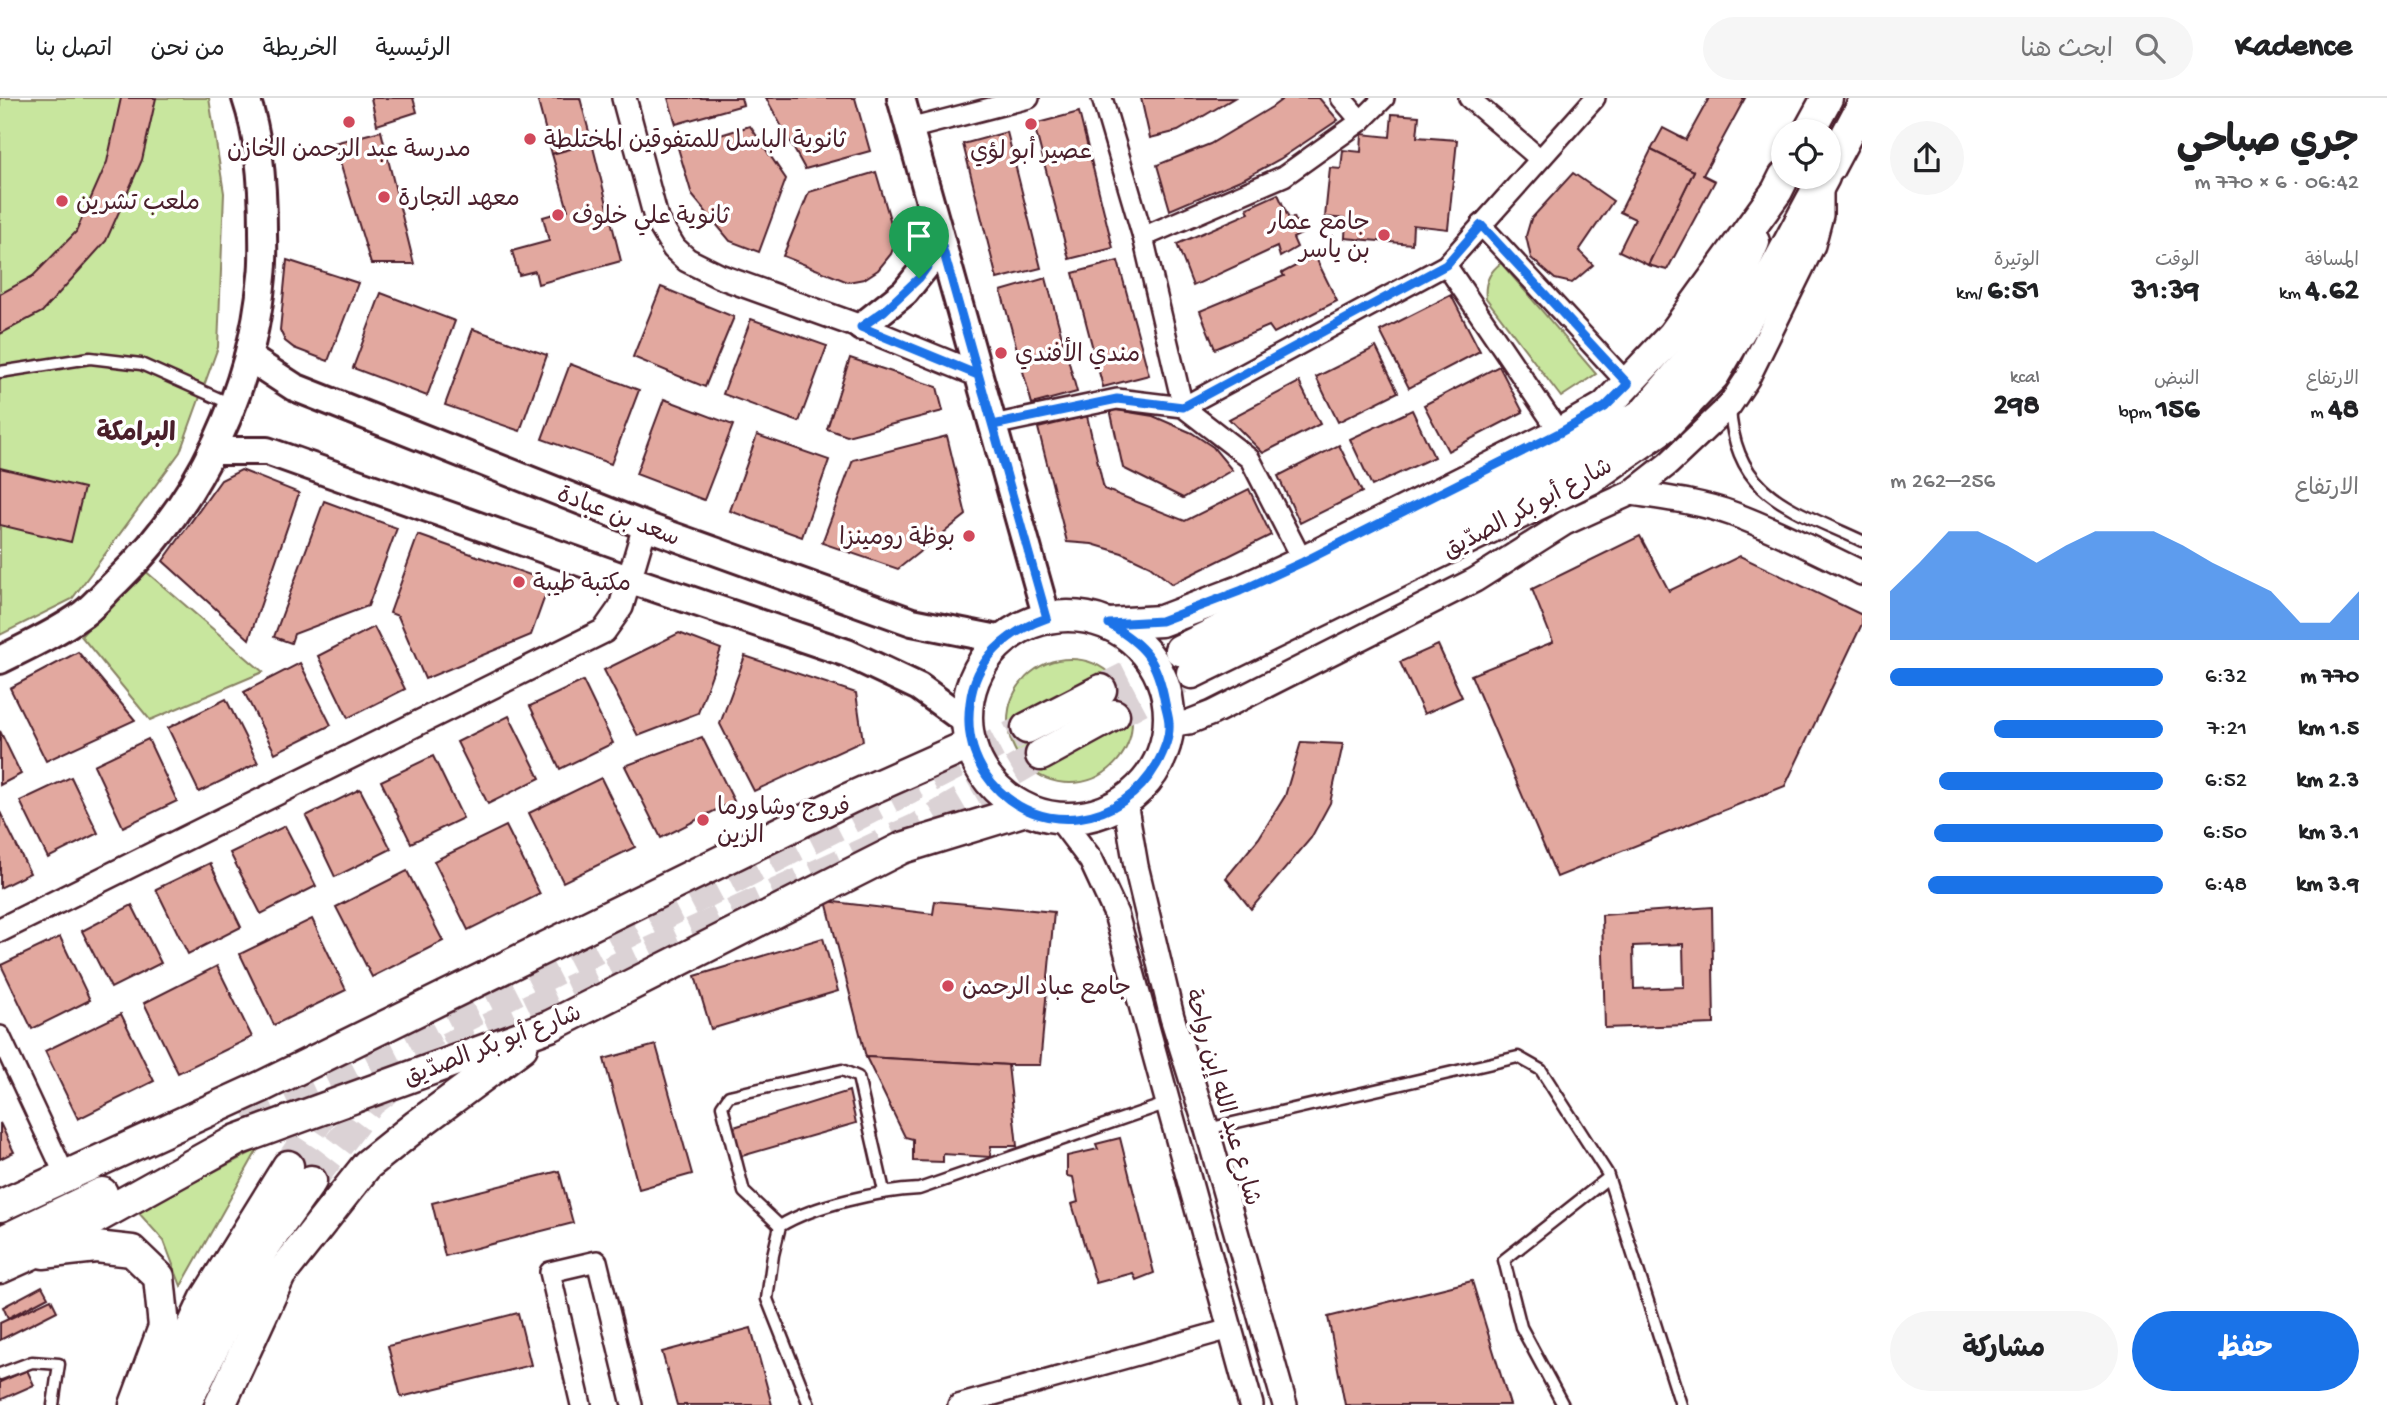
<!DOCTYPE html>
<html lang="ar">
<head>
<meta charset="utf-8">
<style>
  body { margin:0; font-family:"Gochi Hand","Playpen Sans Arabic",sans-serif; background:#f6f6f6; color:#202124; direction:rtl; height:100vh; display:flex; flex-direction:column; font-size:26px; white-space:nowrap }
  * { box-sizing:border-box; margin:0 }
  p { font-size:23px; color:#757577 }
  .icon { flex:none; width:38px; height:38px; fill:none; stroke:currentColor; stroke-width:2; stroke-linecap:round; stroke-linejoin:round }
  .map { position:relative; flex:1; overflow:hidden; direction:ltr }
  .sheet { display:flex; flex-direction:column; background:#fff; width:525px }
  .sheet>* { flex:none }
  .tools { position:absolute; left:1771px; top:21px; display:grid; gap:14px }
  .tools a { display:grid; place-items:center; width:70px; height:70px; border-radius:50%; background:#fff; box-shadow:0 2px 5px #0004; font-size:35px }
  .pin { position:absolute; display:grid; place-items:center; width:60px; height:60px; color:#fff; margin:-72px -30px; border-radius:50% 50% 50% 0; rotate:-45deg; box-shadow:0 0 7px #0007 }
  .pin .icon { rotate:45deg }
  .round { display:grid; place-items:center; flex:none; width:74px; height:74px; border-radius:37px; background:#f6f6f6 }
  .headline { display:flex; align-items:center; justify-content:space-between; height:119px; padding:0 28px }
  h1 { font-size:38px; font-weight:700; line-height:52px }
  .metrics { display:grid; grid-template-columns:repeat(3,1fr); gap:10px; height:119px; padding:7px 28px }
  .metrics div { display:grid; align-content:center }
  .metrics b { font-size:30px; font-weight:700 }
  .metrics small { font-size:19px; font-weight:400 }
  .metrics p { font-size:19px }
  .chart { height:196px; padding:14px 28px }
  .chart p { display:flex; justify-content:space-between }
  .chart svg { width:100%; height:126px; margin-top:7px; fill:#1a73e8; opacity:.7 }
  .cta { display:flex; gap:14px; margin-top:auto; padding:14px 28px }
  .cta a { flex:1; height:80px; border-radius:42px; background:#1a73e8; color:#fff; font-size:28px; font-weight:700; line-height:80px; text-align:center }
  .cta a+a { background:#f6f6f6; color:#202124 }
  ul { padding:0 28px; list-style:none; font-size:23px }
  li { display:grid; grid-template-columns:112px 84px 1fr; align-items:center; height:52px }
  li i { height:18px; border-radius:9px; background:#1a73e8 }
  header { display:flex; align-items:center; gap:42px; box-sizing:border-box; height:98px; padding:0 35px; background:#fff; border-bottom:2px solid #e0e0e0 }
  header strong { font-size:33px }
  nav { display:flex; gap:38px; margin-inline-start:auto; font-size:24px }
  .search { width:490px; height:63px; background:#f6f6f6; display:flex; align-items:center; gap:18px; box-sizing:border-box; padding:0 24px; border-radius:38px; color:#757577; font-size:26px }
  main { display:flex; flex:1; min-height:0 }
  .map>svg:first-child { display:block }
  .green { fill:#c8e69e; stroke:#898264; stroke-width:2 }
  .building { fill:#e2a89f; stroke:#4a1f2b; stroke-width:2; fill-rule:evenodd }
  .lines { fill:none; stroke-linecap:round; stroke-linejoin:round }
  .primary-tunnel { stroke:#dbd2d5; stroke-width:30; stroke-dasharray:30 15; stroke-linecap:butt }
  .service-casing { stroke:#4a1f2b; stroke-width:15 }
  .minor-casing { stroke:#4a1f2b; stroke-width:24 }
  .tertiary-casing { stroke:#4a1f2b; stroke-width:28 }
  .secondary-casing { stroke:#4a1f2b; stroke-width:32 }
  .primary-casing { stroke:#4a1f2b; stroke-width:35 }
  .service { stroke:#fff; stroke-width:10 }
  .minor { stroke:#fff; stroke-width:19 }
  .tertiary { stroke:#fff; stroke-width:23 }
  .secondary { stroke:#fff; stroke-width:26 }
  .primary { stroke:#fff; stroke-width:30 }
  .route-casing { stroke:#fff; stroke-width:14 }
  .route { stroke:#1a73e8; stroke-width:9 }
  .poi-dot { fill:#d1495b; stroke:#fff; stroke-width:2.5 }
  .labels { text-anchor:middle; stroke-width:7; stroke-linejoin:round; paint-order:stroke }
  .poi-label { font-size:24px; fill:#4a1f2b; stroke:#fff; text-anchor:start }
  .street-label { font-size:24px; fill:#4a1f2b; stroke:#fff }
  .neighbourhood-label { font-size:26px; font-weight:bold; fill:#4a1f2b; stroke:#fff }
</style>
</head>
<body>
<header>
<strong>Kadence</strong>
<div class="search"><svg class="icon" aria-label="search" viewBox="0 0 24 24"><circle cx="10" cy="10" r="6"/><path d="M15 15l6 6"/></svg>ابحث هنا</div>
<nav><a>الرئيسية</a><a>الخريطة</a><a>من نحن</a><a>اتصل بنا</a></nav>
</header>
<main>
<section class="sheet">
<div class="headline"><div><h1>جري صباحي</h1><p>06:42 · 6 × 770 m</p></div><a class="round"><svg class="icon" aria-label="share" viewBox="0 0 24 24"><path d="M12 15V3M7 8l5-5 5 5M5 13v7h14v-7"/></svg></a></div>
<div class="metrics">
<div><p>المسافة</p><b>4.62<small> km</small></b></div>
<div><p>الوقت</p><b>31:39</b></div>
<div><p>الوتيرة</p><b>6:51<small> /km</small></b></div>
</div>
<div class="metrics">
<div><p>الارتفاع</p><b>48<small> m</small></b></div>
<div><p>النبض</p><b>156<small> bpm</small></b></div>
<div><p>kcal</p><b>298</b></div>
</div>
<div class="chart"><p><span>الارتفاع</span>256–262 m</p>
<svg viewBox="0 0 160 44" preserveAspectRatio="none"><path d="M0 44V27L10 17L20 6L30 6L40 11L50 17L60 11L70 6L80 6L90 6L100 11L110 17L120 22L130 27L140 38L150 38L160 27V44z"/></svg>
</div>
<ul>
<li><b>770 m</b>6:32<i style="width:100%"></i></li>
<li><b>1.5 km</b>7:21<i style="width:62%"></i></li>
<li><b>2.3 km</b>6:52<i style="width:82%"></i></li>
<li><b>3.1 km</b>6:50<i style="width:84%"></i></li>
<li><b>3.9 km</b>6:48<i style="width:86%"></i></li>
</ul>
<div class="cta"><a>حفظ</a><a>مشاركة</a></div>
</section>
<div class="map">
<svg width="1862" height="1307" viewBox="0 0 1862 1307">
  <rect width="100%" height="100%" fill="#fff"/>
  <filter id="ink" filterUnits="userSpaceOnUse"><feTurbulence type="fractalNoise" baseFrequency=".0143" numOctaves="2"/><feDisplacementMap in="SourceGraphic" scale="14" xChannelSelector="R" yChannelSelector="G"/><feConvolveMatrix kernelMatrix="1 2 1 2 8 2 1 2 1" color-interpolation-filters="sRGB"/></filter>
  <g filter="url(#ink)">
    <g class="green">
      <polygon points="0,0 209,0 224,95 218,249 180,354 72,501 0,537"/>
      <path d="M1501 165 1596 276 1561 299 1486 200C1484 185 1489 174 1501 165Z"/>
      <polygon points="143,471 263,574 150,622 81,538"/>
      <circle cx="1070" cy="623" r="62"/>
      <polygon points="258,1051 181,1188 164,1143 137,1113"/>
    </g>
    <g class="building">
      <polygon points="121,0 156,0 142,62 106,143 42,214 0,236 0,196 33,178 76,134 107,64"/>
      <polygon points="371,0 413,0 417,14 377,27"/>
      <polygon points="537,0 580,0 592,45 552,56"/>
      <polygon points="668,0 741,0 743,7 676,26"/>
      <polygon points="766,0 855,0 870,53 805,71"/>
      <polygon points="1141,0 1234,0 1178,33 1150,40"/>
      <polygon points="1284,0 1319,0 1338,22 1280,61 1245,80 1170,112 1157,67 1210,46 1272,9"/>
      <polygon points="1709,0 1745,0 1703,77 1715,83 1667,172 1648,167 1694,73 1651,52 1663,30 1686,42"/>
      <polygon points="1079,14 1113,150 1069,161 1034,26"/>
      <polygon points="1392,16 1419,18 1417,39 1457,42 1448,131 1413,127 1412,146 1345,140 1346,121 1325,119 1330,70 1341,71 1343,52 1361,54 1362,36 1390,39"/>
      <polygon points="750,28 786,81 759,154 730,143 692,97 678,50"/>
      <polygon points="381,33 414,166 371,166 334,45"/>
      <polygon points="1007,34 1041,170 997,181 963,46"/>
      <polygon points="592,45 621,163 538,186 535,173 519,177 512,153 549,143 543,119 568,112 552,56"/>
      <polygon points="1651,52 1694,73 1648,167 1619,153 1635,121 1620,114"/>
      <polygon points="876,74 896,142 891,156 878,172 864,181 848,184 783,158 809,94"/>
      <polygon points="1573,75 1613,103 1579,153 1593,167 1572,185 1555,181 1531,160 1526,138 1531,121"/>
      <polygon points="1278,96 1289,121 1294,119 1301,136 1293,140 1297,149 1280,159 1277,149 1193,188 1177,146 1249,115 1247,110"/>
      <polygon points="1315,158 1337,203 1274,235 1269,228 1215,251 1200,213 1284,178 1282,175"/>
      <polygon points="287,162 358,185 328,263 294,250 285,243 280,232"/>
      <polygon points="1118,163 1149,277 1103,289 1073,175"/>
      <polygon points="1046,180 1077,294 1032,306 1001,193"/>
      <polygon points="661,189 734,219 705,289 633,259"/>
      <polygon points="381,195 455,223 427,298 353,270"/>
      <polygon points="1451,197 1480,253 1409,290 1380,233"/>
      <polygon points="751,221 827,248 799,324 723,296"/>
      <polygon points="473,231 547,257 520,333 445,307"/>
      <polygon points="1376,249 1398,294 1338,324 1316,279"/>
      <polygon points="850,260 937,289 943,313 847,338 827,331"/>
      <polygon points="570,266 639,292 611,366 542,341"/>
      <polygon points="1499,268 1523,314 1448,353 1424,307"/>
      <polygon points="1299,284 1320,326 1263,355 1229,321"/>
      <polygon points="664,301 733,327 704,402 636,376"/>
      <polygon points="1110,311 1153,318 1192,335 1213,349 1232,372 1183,400 1123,370"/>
      <polygon points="1412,312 1434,359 1372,388 1350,341"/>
      <polygon points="1087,318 1104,391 1185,423 1249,391 1271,437 1172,486 1150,468 1122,455 1092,446 1067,444 1038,330"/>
      <polygon points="757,337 829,362 802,439 730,413"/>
      <polygon points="947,338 966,417 898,471 822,445 853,362"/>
      <polygon points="1339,347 1362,394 1300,425 1278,378"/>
      <polygon points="0,370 84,390 71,444 0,427"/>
      <polygon points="241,372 299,395 249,541 163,463 221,382"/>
      <polygon points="324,403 397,430 368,508 294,536 291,545 274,539"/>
      <polygon points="418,437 550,484 531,537 425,581 398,518 390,515"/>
      <polygon points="1640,438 1669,493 1740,458 1862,517 1862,526 1785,688 1557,779 1471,577 1553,544 1532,491"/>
      <polygon points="374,529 405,591 348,620 318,558"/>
      <polygon points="679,535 721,551 698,615 638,638 604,572"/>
      <polygon points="1438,547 1462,599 1424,616 1400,564"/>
      <polygon points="78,554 135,622 46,663 10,590"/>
      <polygon points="745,558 856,595 863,643 754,693 720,626"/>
      <polygon points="300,565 331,627 275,655 244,594"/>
      <polygon points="583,583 613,645 560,671 530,608"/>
      <polygon points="226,601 258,665 199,694 168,630"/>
      <polygon points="509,618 540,680 488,706 457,644"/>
      <polygon points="0,633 21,676 0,687"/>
      <polygon points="702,639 734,703 661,740 625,668"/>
      <polygon points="148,641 177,703 123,729 94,667"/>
      <polygon points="1301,644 1343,646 1330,705 1311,740 1251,811 1226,780 1259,740 1285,698"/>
      <polygon points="433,658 463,720 411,745 381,683"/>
      <polygon points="71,679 98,735 48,760 20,703"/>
      <polygon points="601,680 635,749 563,784 529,715"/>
      <polygon points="360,691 391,751 335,779 306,718"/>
      <polygon points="0,714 30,775 0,790"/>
      <polygon points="285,728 316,788 261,816 230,755"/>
      <polygon points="506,728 540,796 468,832 434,763"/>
      <polygon points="210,765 241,829 188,856 156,791"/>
      <polygon points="407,773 443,843 372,879 336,809"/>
      <polygon points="826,803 933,816 935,803 1054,814 1040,967 1008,967 866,959"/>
      <polygon points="132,807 161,865 111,890 82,833"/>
      <path d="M1712 809 1714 926 1605 930 1602 817ZM1683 846 1684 889 1634 891 1633 848Z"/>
      <polygon points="312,821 346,892 274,927 240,856"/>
      <polygon points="60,839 90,902 32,931 1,867"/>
      <polygon points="823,840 838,893 711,931 695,878"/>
      <polygon points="217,868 252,939 178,975 144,905"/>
      <polygon points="121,916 154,983 78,1021 45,953"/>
      <polygon points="656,947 692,1076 639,1091 604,961"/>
      <polygon points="866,959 1008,967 1017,1048 991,1048 990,1059 943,1056 943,1064 913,1063 913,1041 905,1039"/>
      <polygon points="849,993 856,1025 742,1058 731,1030"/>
      <polygon points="0,1025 14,1054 0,1061"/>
      <polygon points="1120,1040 1154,1175 1136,1182 1133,1175 1096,1185 1072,1106 1078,1104 1073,1079 1067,1078 1067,1058 1098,1051 1096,1046"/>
      <polygon points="559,1073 573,1125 445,1158 432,1105"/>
      <polygon points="1472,1183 1510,1307 1345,1307 1328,1219"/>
      <polygon points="42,1188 48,1199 8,1220 3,1209"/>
      <polygon points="51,1201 57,1213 0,1242 0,1225"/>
      <polygon points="518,1215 531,1267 401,1299 388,1248"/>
      <polygon points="751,1230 772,1307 677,1307 662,1254"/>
      <polygon points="27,1272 34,1287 0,1302 0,1284"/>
    </g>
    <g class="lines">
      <g class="primary-tunnel">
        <polyline points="1101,592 1180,552"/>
        <polyline points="1114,617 1192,575"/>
        <polyline points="447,949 917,730 1041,657"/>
        <polyline points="248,1026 348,979 1027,630"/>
        <polyline points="288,1068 336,996"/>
        <polyline points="311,1083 371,1004 395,986"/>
      </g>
      <defs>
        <g id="service">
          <polyline points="0,274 90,260 141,266 231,306"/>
          <path d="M1730 310C1735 399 1792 410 1862 443"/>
          <polyline points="1207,1031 1518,959 1541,972 1607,1075 1681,1307"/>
          <polyline points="780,1128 744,1094 722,1008 729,998 842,972 858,979 884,1093"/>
          <polyline points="0,1276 32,1264 59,1266 53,1307"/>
          <path d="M809 1307 767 1201 773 1157 780 1128C814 1107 879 1093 919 1091L1168 1005"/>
          <polyline points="1563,1307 1521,1229 1504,1162 1608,1080"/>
        </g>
        <g id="minor">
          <polyline points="1102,0 1143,139 1183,309 1446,167 1595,0"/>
          <polyline points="1341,0 1361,23"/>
          <polyline points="1469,0 1540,61"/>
          <polyline points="909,31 1029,0"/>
          <polyline points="1481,127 1628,286"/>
          <polyline points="1143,139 1284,78 1361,23 1384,0"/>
          <polyline points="1446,167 1560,335"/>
          <polyline points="993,327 1117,301 1183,309 1250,361 1303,464"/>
          <polyline points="0,938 65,1077"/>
          <polyline points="581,1307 550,1174 597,1163 632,1307"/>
          <polyline points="958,1307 1230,1231"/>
        </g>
        <g id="tertiary">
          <polyline points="624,0 656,120 674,150 687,162 719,178 861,229 979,277"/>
          <path d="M1631 395C1665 400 1701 404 1733 416 1777 432 1820 455 1862 475"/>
          <polyline points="1169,627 1189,624 1212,615 1475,482 1565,425 1631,395 1668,366 1729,308 1747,281 1813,147 1821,117 1821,87"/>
          <polyline points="1125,704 1136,768 1172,919 1207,1031 1285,1307"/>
          <polyline points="1060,721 1091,762 1116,816 1251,1307"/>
          <polyline points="0,832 604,533 621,509 645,428"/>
        </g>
        <g id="secondary">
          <polyline points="901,0 1047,520"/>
          <polyline points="861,229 905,194 942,148"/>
          <polyline points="248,259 294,289 645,428 912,524 1003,542"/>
          <polyline points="212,353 267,353 628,481 847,555 919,589 967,624"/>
          <path d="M0 562C28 548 58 534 83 516 96 506 106 493 117 483 200 403 252 292 262 178 264 163 263 146 263 131 263 88 260 41 246 0"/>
        </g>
        <g id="primary">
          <polyline points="1809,33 1827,0"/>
          <polyline points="1829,70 1862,8"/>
          <circle cx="1068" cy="619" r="101"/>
          <polyline points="1109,526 1161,523 1240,493 1303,464 1560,335 1605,309 1673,237 1777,93 1784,79"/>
          <polyline points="1180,552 1577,358 1645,314 1692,259 1732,194 1754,144"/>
          <polyline points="1192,575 1590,381 1664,329 1714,277 1757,204 1824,79"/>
          <polyline points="1027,630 1101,592"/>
          <polyline points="1041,657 1114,617"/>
          <polyline points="0,1108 261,989 850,700 971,646"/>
          <polyline points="0,1144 102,1095"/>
          <polyline points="43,1155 96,1149 132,1153 159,1179 164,1229 135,1307"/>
          <polyline points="0,1170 29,1157 237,1042 550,928 902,750 1026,712"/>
          <polyline points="156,1307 205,1202 288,1068"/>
          <polyline points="185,1307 262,1152 311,1083"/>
          <polyline points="220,1307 280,1177 367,1067 417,1027 522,949"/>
        </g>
      </defs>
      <use href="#service" class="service-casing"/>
      <use href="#minor" class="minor-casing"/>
      <use href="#tertiary" class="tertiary-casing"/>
      <use href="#secondary" class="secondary-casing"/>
      <use href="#primary" class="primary-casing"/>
      <use href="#service" class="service"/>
      <use href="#minor" class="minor"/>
      <use href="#tertiary" class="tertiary"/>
      <use href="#secondary" class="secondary"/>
      <use href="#primary" class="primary"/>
    </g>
  </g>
  <g class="lines" filter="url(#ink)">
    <defs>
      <path id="route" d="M919 180 942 148 1047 520C1007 534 975 561 970 605 966 635 972 661 992 685 1039 741 1122 728 1157 666 1163 655 1170 639 1169 626 1169 619 1166 611 1165 605 1157 562 1146 548 1109 526L1161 523 1240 493 1303 464 1559 335 1605 309 1628 286 1481 127 1446 167 1183 309 1117 301 993 327 978 277 861 229 884 213 919 180"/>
    </defs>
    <use href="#route" class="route-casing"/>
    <use href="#route" class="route"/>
  </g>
  <g class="poi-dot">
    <circle cx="349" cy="24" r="7"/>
    <circle cx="1031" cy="26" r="7"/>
    <circle cx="530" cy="41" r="7"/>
    <circle cx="384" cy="99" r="7"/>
    <circle cx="62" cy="103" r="7"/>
    <circle cx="558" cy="117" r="7"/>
    <circle cx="1384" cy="137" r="7"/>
    <circle cx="1001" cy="255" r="7"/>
    <circle cx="969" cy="438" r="7"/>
    <circle cx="519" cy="484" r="7"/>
    <circle cx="703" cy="722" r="7"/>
    <circle cx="948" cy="888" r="7"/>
  </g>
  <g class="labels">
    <g class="poi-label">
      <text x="544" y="49">ثانوية الباسل للمتفوقين المختلطة</text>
      <text x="349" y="58" text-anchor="middle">مدرسة عبد الرحمن الخازن</text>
      <text x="1031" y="60" text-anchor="middle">عصير أبو لؤي</text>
      <text x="398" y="107">معهد التجارة</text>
      <text x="76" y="111">ملعب تشرين</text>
      <text x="572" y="125">ثانوية علي خلوف</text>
      <text x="1370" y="131" text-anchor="end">جامع عمار<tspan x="1370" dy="28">بن ياسر</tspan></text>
      <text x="1015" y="263">مندي الأفندي</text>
      <text x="955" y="446" text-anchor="end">بوظة رومينزا</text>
      <text x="533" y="492">مكتبة طيبة</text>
      <text x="717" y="716">فروج وشاورما<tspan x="717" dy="28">الزين</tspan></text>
      <text x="962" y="896">جامع عباد الرحمن</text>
    </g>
    <g class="street-label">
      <text transform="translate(1527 409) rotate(-28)" y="8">شارع أبو بكر الصدّيق</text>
      <text transform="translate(619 417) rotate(21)" y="8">سعد بن عبادة</text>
      <text transform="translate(492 946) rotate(-21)" y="8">شارع أبو بكر الصدّيق</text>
      <text transform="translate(1224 999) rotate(74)" y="8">شارع عبد الله إبن رواحة</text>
    </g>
    <g class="neighbourhood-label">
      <text x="136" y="342">البرامكة</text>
    </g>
  </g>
</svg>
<div class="tools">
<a><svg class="icon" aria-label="locate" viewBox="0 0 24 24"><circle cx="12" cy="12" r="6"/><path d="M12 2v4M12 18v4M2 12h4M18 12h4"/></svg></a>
</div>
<div class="pin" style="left:919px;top:180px;background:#1e9e55"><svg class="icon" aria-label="arrive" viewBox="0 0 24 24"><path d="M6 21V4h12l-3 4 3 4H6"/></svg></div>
</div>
</main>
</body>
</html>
